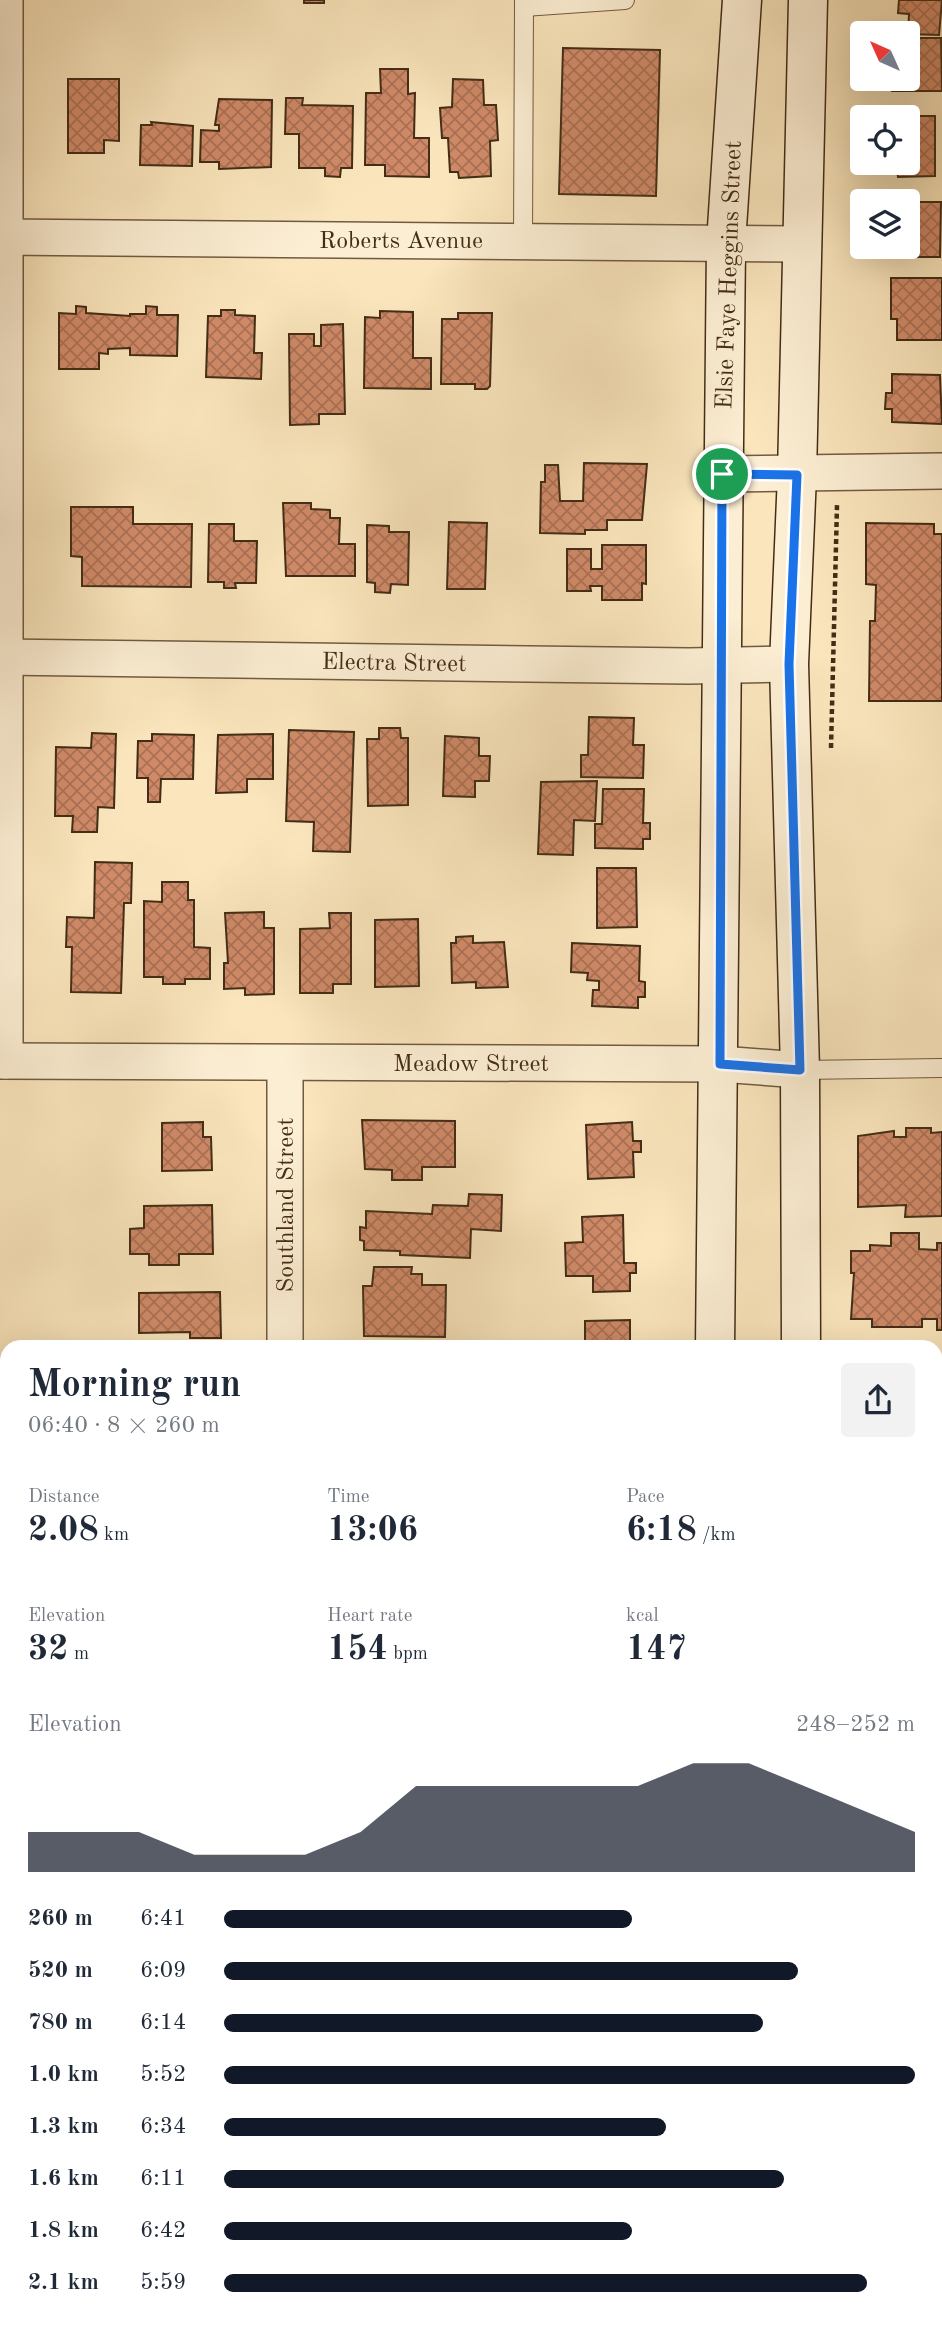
<!DOCTYPE html>
<html lang="en">
<head>
<meta charset="utf-8">
<style>
  body { margin:0; font-family:"Old Standard TT",serif; background:#f2f2f3; color:#1f2937; height:100vh; display:flex; flex-direction:column; font-size:26px; white-space:nowrap }
  * { box-sizing:border-box; margin:0 }
  p { font-size:23px; color:#747a83 }
  .icon { flex:none; width:38px; height:38px; fill:none; stroke:currentColor; stroke-width:2; stroke-linecap:round; stroke-linejoin:round }
  .map { position:relative; flex:1; overflow:hidden }
  .side { position:absolute; left:0px; top:1340px; width:943px; height:989px; display:flex; flex-direction:column; background:#fff; border-radius:21px 21px 0 0; box-shadow:0 7px 28px #0002 }
  .side>* { flex:none }
  .needle { width:46px; rotate:315deg }
  .buttons { position:absolute; left:850px; top:21px; display:grid; gap:14px }
  .buttons a { display:grid; place-items:center; width:70px; height:70px; border-radius:7px; background:#fff; box-shadow:0 7px 28px #0002; font-size:35px }
  .pin { position:absolute; display:grid; place-items:center; width:60px; height:60px; color:#fff; margin:-30px; border:4px solid #fff; border-radius:50%; box-shadow:0 2px 7px #0007 }
  .round { display:grid; place-items:center; flex:none; width:74px; height:74px; border-radius:7px; background:#f2f2f3 }
  .headline { display:flex; align-items:center; justify-content:space-between; height:119px; padding:0 28px }
  h1 { font-size:38px; font-weight:600; line-height:52px }
  .figures { display:grid; grid-template-columns:repeat(3,1fr); gap:10px; height:119px; padding:7px 28px }
  .figures div { display:grid; align-content:center }
  .figures b { font-size:35px; font-weight:600 }
  .figures small { font-size:19px; font-weight:400 }
  .figures p { font-size:19px }
  .chart { height:196px; padding:14px 28px }
  .chart p { display:flex; justify-content:space-between }
  .chart svg { width:100%; height:126px; margin-top:7px; fill:#111827; opacity:.7 }
  ul { padding:0 28px; list-style:none; font-size:23px }
  li { display:grid; grid-template-columns:112px 84px 1fr; align-items:center; height:52px }
  li i { height:18px; border-radius:9px; background:#111827 }
  .map>svg:first-child { display:block }
  .cemetery { fill:url(#cemetery-stones); stroke:#807954; stroke-width:2 }
  .building { fill:url(#building-cross-hatch); stroke:#432d16; stroke-width:2 }
  .lines { fill:none; stroke-linecap:round; stroke-linejoin:round }
  .service-casing { stroke:#715b40; stroke-width:20 }
  .minor-casing { stroke:#715b40; stroke-width:38 }
  .secondary-casing { stroke:#432d16; stroke-width:41 }
  .path { stroke:#432d16; stroke-width:4.5; stroke-dasharray:5 3.5; stroke-linecap:butt }
  .service { stroke:#fceed3; stroke-width:18 }
  .minor { stroke:#fceed3; stroke-width:35 }
  .secondary { stroke:#fceed3; stroke-width:38 }
  .route-casing { stroke:#fff; stroke-width:14 }
  .route { stroke:#1a73e8; stroke-width:9 }
  .labels { text-anchor:middle; stroke-width:6; stroke-linejoin:round; paint-order:stroke }
  .street-label { font-size:24px; fill:#432d16; stroke:#fceed3 }
</style>
</head>
<body>
<div class="map">
<svg width="942" height="2328" viewBox="0 0 942 2328">
  <defs>
    <pattern id="cemetery-stones" width="16" height="16" patternUnits="userSpaceOnUse" patternTransform="scale(1.75)"><rect width="16" height="16" fill="#bcc592"/><path d="M2 7V4a2 2 0 0 1 4 0v3zM10 15v-3a2 2 0 0 1 4 0v3z" fill="#9aa076"/></pattern>
    <pattern id="building-cross-hatch" width="8" height="8" patternUnits="userSpaceOnUse" patternTransform="scale(1.75)"><rect width="8" height="8" fill="#d08a68"/><path d="M0 0l8 8M0 8l8-8" fill="none" stroke="#aa7155"/></pattern>
  </defs>
  <rect width="100%" height="100%" fill="#fae5bc"/>
  <filter id="stains"><feTurbulence type="fractalNoise" baseFrequency=".00286" numOctaves="4"/><feColorMatrix values="0 0 0 0 .2 0 0 0 0 .09 0 0 0 0 .02 0 0 0 .5 -.17"/></filter>
  <radialGradient id="worn" r=".72"><stop offset=".6" stop-color="#630" stop-opacity="0"/><stop offset="1" stop-color="#630" stop-opacity=".3"/></radialGradient>
  <rect class="cemetery" x="936" y="1464" width="6" height="783"/>
  <g class="building">
    <rect x="304" y="0" width="20" height="3"/>
    <polygon points="899,0 942,0 939,35 908,34 909,14 898,13"/>
    <polygon points="908,38 941,38 942,91 892,91 892,79 908,79"/>
    <polygon points="563,48 660,50 656,196 559,194"/>
    <polygon points="380,69 408,69 408,94 415,93 414,138 429,138 429,177 385,176 385,165 365,165 366,93 381,93"/>
    <polygon points="68,79 119,79 119,141 104,140 104,153 68,153"/>
    <polygon points="453,79 483,80 484,105 496,105 498,140 490,141 491,176 459,178 458,172 450,172 448,138 442,138 440,108 452,107"/>
    <polygon points="286,98 303,98 302,105 353,106 352,168 341,168 340,177 325,176 325,168 299,168 299,134 285,134"/>
    <polygon points="219,99 272,100 271,167 219,169 219,162 200,162 201,130 219,131 219,125 215,125"/>
    <polygon points="893,116 935,116 935,176 898,177 896,163 908,163 908,117"/>
    <polygon points="151,122 193,126 192,166 140,165 141,125 152,125"/>
    <polygon points="908,202 941,202 940,257 900,257 899,247 908,247"/>
    <polygon points="891,278 942,278 942,340 897,340 897,319 891,319"/>
    <polygon points="76,306 86,307 86,313 130,316 130,314 146,314 146,306 157,307 157,315 178,315 177,356 130,355 130,348 108,349 108,354 99,353 99,369 59,369 59,313 76,314"/>
    <polygon points="221,310 235,310 235,315 255,316 254,353 262,353 261,379 206,377 208,316 221,316"/>
    <polygon points="380,311 413,312 413,358 431,358 431,389 364,388 365,317 380,318"/>
    <polygon points="458,313 492,313 490,386 487,389 475,389 475,384 441,384 442,319 458,319"/>
    <polygon points="343,324 345,414 319,414 319,424 290,425 289,334 314,334 314,346 321,346 321,325"/>
    <polygon points="892,374 940,375 942,424 892,422 892,409 885,409 886,393 892,393"/>
    <polygon points="584,463 647,464 642,520 607,520 607,530 585,530 585,534 540,533 541,482 545,482 545,465 558,465 560,501 583,501"/>
    <polygon points="283,503 311,503 311,509 330,510 330,518 340,518 339,544 355,544 355,576 286,576"/>
    <polygon points="71,507 133,507 133,524 192,524 191,587 82,586 82,557 71,556"/>
    <polygon points="449,522 487,523 485,589 447,589"/>
    <polygon points="866,523 934,524 934,534 942,534 942,701 869,701 870,621 875,621 876,585 866,584"/>
    <polygon points="209,524 234,524 234,541 257,541 256,583 235,583 236,588 224,588 224,582 208,582"/>
    <polygon points="367,525 389,526 389,532 409,532 408,585 391,584 390,593 375,592 375,583 367,582"/>
    <polygon points="602,545 646,545 646,584 642,583 642,600 602,600 602,586 590,586 591,591 567,591 567,549 591,549 591,569 602,569"/>
    <polygon points="589,717 634,718 633,745 644,745 643,778 581,777 581,755 588,755"/>
    <polygon points="379,728 400,728 401,738 408,738 408,805 368,806 367,739 379,739"/>
    <polygon points="289,730 354,732 350,852 313,851 314,822 286,821"/>
    <polygon points="92,733 116,734 114,808 98,807 97,832 72,832 73,816 55,816 56,747 91,748"/>
    <polygon points="152,734 194,735 193,779 161,779 160,802 148,802 148,778 137,778 138,741 152,741"/>
    <polygon points="273,734 273,779 247,779 247,792 216,793 218,735"/>
    <polygon points="445,736 479,738 479,756 490,756 489,781 475,781 475,797 443,796"/>
    <polygon points="597,781 595,821 574,820 573,855 538,854 541,782"/>
    <polygon points="603,789 644,789 643,823 650,823 650,839 643,839 643,849 595,848 595,824 602,824"/>
    <polygon points="95,862 132,863 131,903 124,903 121,993 71,992 72,947 66,947 67,917 94,918"/>
    <polygon points="597,868 636,868 637,927 597,928"/>
    <polygon points="162,882 188,882 188,900 194,900 194,947 210,948 210,979 185,979 185,984 163,984 163,977 144,977 144,901 162,902"/>
    <polygon points="264,912 264,928 274,928 274,994 245,995 245,988 224,989 224,963 228,963 225,913"/>
    <polygon points="329,913 351,913 351,984 333,984 333,993 300,993 300,929 330,928"/>
    <polygon points="418,919 419,986 375,987 375,920"/>
    <polygon points="473,936 473,943 504,942 508,987 476,988 476,982 452,983 451,943 456,943 456,937"/>
    <polygon points="572,943 640,946 639,981 645,982 645,997 638,997 638,1008 592,1006 593,990 599,990 599,981 587,980 588,973 571,972"/>
    <polygon points="362,1120 455,1121 455,1167 422,1167 422,1180 392,1180 392,1170 365,1169"/>
    <polygon points="203,1122 203,1137 211,1137 212,1170 162,1171 162,1123"/>
    <polygon points="632,1122 633,1141 641,1141 641,1152 633,1152 634,1177 588,1179 586,1125"/>
    <polygon points="906,1128 931,1128 931,1133 942,1132 942,1216 905,1217 906,1205 858,1207 858,1136 894,1131 894,1137 906,1137"/>
    <polygon points="469,1194 502,1195 501,1231 471,1229 470,1258 400,1255 400,1251 364,1250 364,1241 360,1240 360,1227 366,1228 366,1211 432,1214 433,1205 468,1206"/>
    <polygon points="212,1205 213,1254 179,1254 179,1265 149,1265 149,1254 130,1254 130,1229 144,1228 144,1206"/>
    <polygon points="623,1215 624,1263 636,1263 636,1273 630,1273 630,1291 593,1292 593,1276 566,1276 565,1243 583,1242 582,1217"/>
    <polygon points="891,1233 919,1233 919,1249 937,1250 937,1243 942,1243 942,1330 937,1330 937,1319 922,1319 922,1327 872,1327 872,1319 851,1319 854,1273 851,1273 851,1251 870,1251 870,1245 891,1246"/>
    <polygon points="374,1267 412,1267 411,1274 422,1274 422,1285 446,1285 445,1337 364,1336 363,1286 372,1286"/>
    <polygon points="220,1292 221,1338 190,1338 190,1332 139,1333 139,1293"/>
    <polygon points="630,1320 630,1348 561,1348 585,1345 585,1321"/>
    <polygon points="0,2142 4,2142 6,2211 0,2211"/>
    <polygon points="360,2322 411,2324 411,2328 360,2328"/>
  </g>
  <g class="lines">
    <defs>
      <g id="service">
        <polyline points="524,7 625,0"/>
        <polyline points="523,241 524,0"/>
        <polyline points="800,1070 942,1068"/>
      </g>
      <g id="minor">
        <polyline points="0,237 802,244"/>
        <polyline points="722,474 942,471"/>
        <polyline points="0,657 689,666 789,664"/>
        <polyline points="0,1061 720,1064 800,1070"/>
        <polyline points="5,1061 5,0"/>
        <polyline points="285,1348 285,1063"/>
        <polyline points="936,1435 942,1435"/>
        <polyline points="284,2328 284,2322"/>
      </g>
      <g id="secondary">
        <polyline points="715,1348 726,243 742,0"/>
        <polyline points="801,1348 800,1070 789,664 797,475 808,0"/>
        <polyline points="774,2322 774,2328"/>
        <polyline points="711,2328 711,2322"/>
      </g>
    </defs>
    <use href="#service" class="service-casing"/>
    <use href="#minor" class="minor-casing"/>
    <use href="#secondary" class="secondary-casing"/>
    <g class="path">
      <polyline points="831,748 837,505"/>
      <polyline points="816,2322 816,2328"/>
    </g>
    <use href="#service" class="service"/>
    <use href="#minor" class="minor"/>
    <use href="#secondary" class="secondary"/>
  </g>
  <g class="lines">
    <defs>
      <polygon id="route" points="722,474 797,475 789,664 800,1070 720,1064"/>
    </defs>
    <use href="#route" class="route-casing"/>
    <use href="#route" class="route"/>
  </g>
  <g class="labels">
    <g class="street-label">
      <text x="401" y="248">Roberts Avenue</text>
      <text transform="translate(728 275) rotate(-88)" y="8">Elsie Faye Heggins Street</text>
      <text transform="translate(394 662) rotate(1)" y="8">Electra Street</text>
      <text x="471" y="1071">Meadow Street</text>
      <text transform="translate(285 1205) rotate(-90)" y="8">Southland Street</text>
    </g>
  </g>
  <rect width="100%" height="100%" filter="url(#stains)"/>
  <rect width="100%" height="100%" fill="url(#worn)"/>
</svg>
<div class="buttons">
<a><svg class="needle" viewBox="-14 -14 28 28"><path d="M0-13l5 13h-10z" fill="#e53935"/><path d="M0 13l5-13h-10z" fill="#747a83"/></svg></a>
<a><svg class="icon" aria-label="locate" viewBox="0 0 24 24"><circle cx="12" cy="12" r="6"/><path d="M12 2v4M12 18v4M2 12h4M18 12h4"/></svg></a>
<a><svg class="icon" aria-label="layers" viewBox="0 0 24 24"><path d="M12 4l9 5-9 5-9-5zM3 14l9 5 9-5"/></svg></a>
</div>
<div class="pin" style="left:722px;top:474px;background:#1e9e55"><svg class="icon" aria-label="arrive" viewBox="0 0 24 24"><path d="M6 21V4h12l-3 4 3 4H6"/></svg></div>
<section class="side">
<div class="headline"><div><h1>Morning run</h1><p>06:40 · 8 × 260 m</p></div><a class="round"><svg class="icon" aria-label="share" viewBox="0 0 24 24"><path d="M12 15V3M7 8l5-5 5 5M5 13v7h14v-7"/></svg></a></div>
<div class="figures">
<div><p>Distance</p><b>2.08<small> km</small></b></div>
<div><p>Time</p><b>13:06</b></div>
<div><p>Pace</p><b>6:18<small> /km</small></b></div>
</div>
<div class="figures">
<div><p>Elevation</p><b>32<small> m</small></b></div>
<div><p>Heart rate</p><b>154<small> bpm</small></b></div>
<div><p>kcal</p><b>147</b></div>
</div>
<div class="chart"><p><span>Elevation</span>248–252 m</p>
<svg viewBox="0 0 160 44" preserveAspectRatio="none"><path d="M0 44V30L10 30L20 30L30 38L40 38L50 38L60 30L70 14L80 14L90 14L100 14L110 14L120 6L130 6L140 14L150 22L160 30V44z"/></svg>
</div>
<ul>
<li><b>260 m</b>6:41<i style="width:59%"></i></li>
<li><b>520 m</b>6:09<i style="width:83%"></i></li>
<li><b>780 m</b>6:14<i style="width:78%"></i></li>
<li><b>1.0 km</b>5:52<i style="width:100%"></i></li>
<li><b>1.3 km</b>6:34<i style="width:64%"></i></li>
<li><b>1.6 km</b>6:11<i style="width:81%"></i></li>
<li><b>1.8 km</b>6:42<i style="width:59%"></i></li>
<li><b>2.1 km</b>5:59<i style="width:93%"></i></li>
</ul>
</section>
</div>
</body>
</html>
